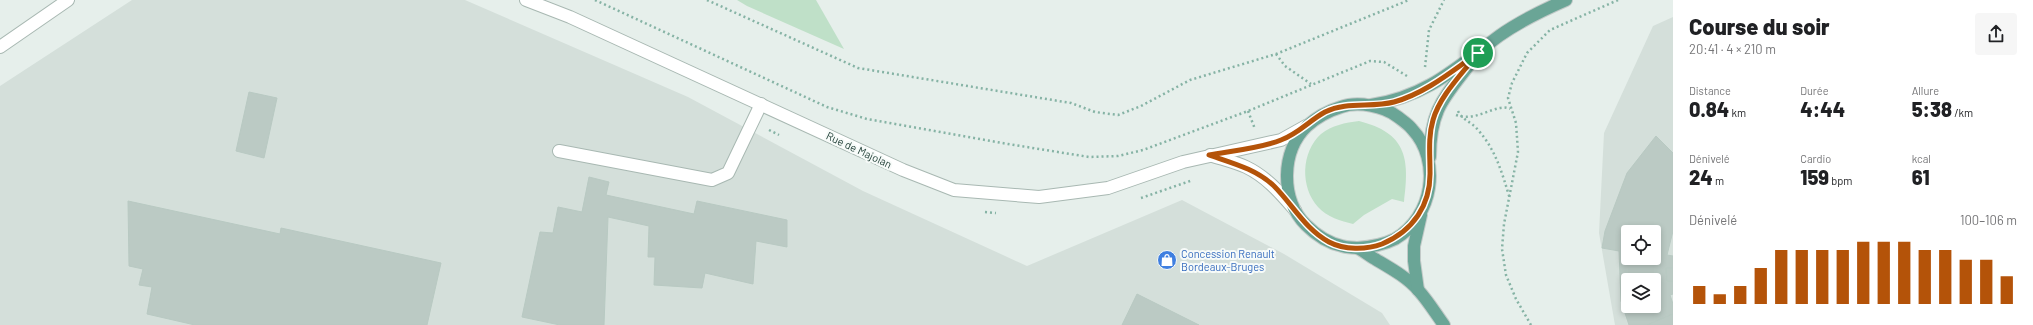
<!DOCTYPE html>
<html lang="fr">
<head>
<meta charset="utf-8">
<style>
  body { margin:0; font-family:Barlow,sans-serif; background:#f6f6f6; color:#202124; height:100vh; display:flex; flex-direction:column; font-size:15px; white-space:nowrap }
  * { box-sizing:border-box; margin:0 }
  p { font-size:13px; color:#757577 }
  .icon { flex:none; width:22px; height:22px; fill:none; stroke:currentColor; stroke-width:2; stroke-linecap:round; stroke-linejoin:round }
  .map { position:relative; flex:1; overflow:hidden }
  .side { display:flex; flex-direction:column; background:#fff; width:360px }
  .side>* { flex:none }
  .controls { position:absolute; left:1621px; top:225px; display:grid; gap:8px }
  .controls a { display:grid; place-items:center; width:40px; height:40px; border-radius:4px; background:#fff; box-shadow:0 2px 6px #0003; font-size:20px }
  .pin { position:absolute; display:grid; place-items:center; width:34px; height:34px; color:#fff; margin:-17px; border:2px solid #fff; border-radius:50%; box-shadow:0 1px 4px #0007 }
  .round { display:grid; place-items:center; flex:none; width:42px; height:42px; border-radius:4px; background:#f6f6f6 }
  .overview { display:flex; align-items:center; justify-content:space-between; height:68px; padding:0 16px }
  h1 { font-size:22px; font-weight:800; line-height:30px }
  .stats { display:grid; grid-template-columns:repeat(3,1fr); gap:6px; height:68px; padding:4px 16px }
  .stats div { display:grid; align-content:center }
  .stats b { font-size:20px; font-weight:800 }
  .stats small { font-size:11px; font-weight:400 }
  .stats p { font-size:11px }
  .chart { height:112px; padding:8px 16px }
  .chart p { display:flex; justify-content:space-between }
  .chart svg { width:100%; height:72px; margin-top:4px; stroke:#b45309; stroke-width:6 }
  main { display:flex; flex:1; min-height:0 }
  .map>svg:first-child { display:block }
  .built { fill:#d4dfda; fill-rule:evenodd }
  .green { fill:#bfe0c8 }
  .building { fill:#bbcac4; stroke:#b8c9c2; fill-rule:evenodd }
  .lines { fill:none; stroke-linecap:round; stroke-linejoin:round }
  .minor-casing { stroke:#a8b8b2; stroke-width:14 }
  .major-casing { stroke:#c2cac8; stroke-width:14 }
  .path { stroke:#86b3a5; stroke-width:2.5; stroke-dasharray:2 3; stroke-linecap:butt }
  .minor { stroke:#fff; stroke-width:12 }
  .major { stroke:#6aa596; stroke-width:12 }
  .route-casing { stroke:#fff; stroke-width:8 }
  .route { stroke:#b45309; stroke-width:5 }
  .labels { text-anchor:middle; stroke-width:4; stroke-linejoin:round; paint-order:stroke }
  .street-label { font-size:11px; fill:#24423a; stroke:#f7fbf9 }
  .shop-label { font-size:11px; fill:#366cbe; stroke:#f7fbf9; text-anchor:start }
</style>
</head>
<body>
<main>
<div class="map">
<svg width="1673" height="325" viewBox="0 0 1673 325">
  <rect width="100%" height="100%" fill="#e6efeb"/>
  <g class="built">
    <polygon points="132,0 465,0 688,97 863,191 1027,266 1182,200 1284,254 1382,313 1390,325 0,325 0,86"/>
    <path d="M1673 17V325H1615L1599 233 1604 133 1653 26ZM1628 232H1654V258H1628ZM1628 280H1654V306H1628Z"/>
  </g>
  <g class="green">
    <polygon points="737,0 816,0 844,49 747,6"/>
    <path d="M1359 121C1406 133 1410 157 1404 202L1392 199 1364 215 1353 224C1341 221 1327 217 1318 207 1300 187 1301 152 1321 134 1332 125 1345 123 1359 121Z"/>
  </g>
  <g class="building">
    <polygon points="249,92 277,98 264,158 236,151"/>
    <path d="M1656 136 1673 153V231L1667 255 1673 256V268H1666L1667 281H1673V294L1670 295 1673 304V314L1647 325H1629L1621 301 1619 251 1602 248 1605 231 1627 173ZM1628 232H1654V258H1628ZM1628 280H1654V306H1628Z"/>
    <polygon points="589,177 609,182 606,195 694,214 697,201 787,220 787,247 756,241 753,284 705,273 702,288 654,285 655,257 648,257 649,226 608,217 604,325 560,325 522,317 540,232 553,233 558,207 582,212"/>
    <polygon points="128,201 280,234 281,228 441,263 427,325 195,325 147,314 152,287 139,285 143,269 129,266"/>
    <polygon points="1666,268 1673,268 1673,281 1667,281"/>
    <polygon points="1137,294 1199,325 1122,325"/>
    <polygon points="1673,314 1673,325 1647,325"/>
  </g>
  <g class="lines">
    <defs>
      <g id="minor">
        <polyline points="526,0 570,17 903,170 954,190 1039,197 1108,188 1183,162 1281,140 1306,126"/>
        <polyline points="0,47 68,0"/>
        <polyline points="559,151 712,180 728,173 761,104"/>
        <path d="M1210 155C1222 159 1235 162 1246 167 1267 177 1281 194 1295 210"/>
      </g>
      <g id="major">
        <path d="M1371 105C1426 97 1456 68 1499 36 1520 21 1543 10 1566 0"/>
        <path d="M1430 157C1430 108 1445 97 1473 60"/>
        <path d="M1357 248C1370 247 1383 245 1395 239 1433 217 1442 161 1412 129 1408 124 1403 121 1398 117 1384 106 1358 101 1341 107 1328 111 1317 117 1307 126 1281 151 1280 199 1306 225 1316 235 1328 243 1342 246 1347 248 1352 247 1357 248 1363 250 1369 256 1375 259 1390 268 1407 277 1419 291 1428 301 1436 314 1444 325"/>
        <polyline points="1418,290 1414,261 1414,246 1421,215"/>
      </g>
    </defs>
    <use href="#minor" class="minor-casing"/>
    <use href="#major" class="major-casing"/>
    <g class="path">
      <polyline points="595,0 827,107 867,119 1008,144 1089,157 1118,156 1143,150 1248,111 1370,61 1384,62 1407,76"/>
      <polyline points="707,0 858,68 1071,103 1095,112 1118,115 1141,106 1190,80 1276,54 1409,0"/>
      <polyline points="1276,54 1285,66 1311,84"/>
      <polyline points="1425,67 1429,30 1444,0"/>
      <polyline points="1248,111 1255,129"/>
      <path d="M1458 111C1462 120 1472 122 1478 130 1496 150 1502 173 1510 199"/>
      <path d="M1456 115C1477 123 1497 102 1510 109"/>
      <polyline points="769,130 779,135"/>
      <polyline points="1141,198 1193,180"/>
      <polyline points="985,212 996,213"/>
      <polyline points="1531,325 1516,299 1506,275 1502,249 1504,224 1518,152 1516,123 1508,98 1512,83 1527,53 1550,30 1618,0"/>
    </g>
    <use href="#minor" class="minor"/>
    <use href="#major" class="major"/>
  </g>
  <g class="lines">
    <defs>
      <path id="route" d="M1478 53C1463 73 1440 95 1433 120 1428 137 1430 154 1430 171 1431 205 1413 231 1382 244 1366 250 1344 250 1329 242 1305 229 1293 205 1274 186 1256 169 1232 163 1209 155 1231 151 1262 148 1281 140 1298 134 1310 120 1325 112 1347 101 1371 108 1394 102 1426 93 1452 71 1478 53Z"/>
    </defs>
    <use href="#route" class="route-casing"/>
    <use href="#route" class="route"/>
  </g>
  <defs>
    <symbol id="shop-disc" viewBox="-11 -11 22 22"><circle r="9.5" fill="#3f7fe0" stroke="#f7fbf9"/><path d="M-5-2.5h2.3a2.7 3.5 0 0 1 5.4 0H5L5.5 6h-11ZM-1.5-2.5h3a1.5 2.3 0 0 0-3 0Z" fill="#fff"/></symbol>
  </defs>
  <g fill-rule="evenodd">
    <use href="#shop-disc" x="1156" y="249" width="22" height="22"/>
  </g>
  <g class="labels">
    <g class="street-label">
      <text transform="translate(859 150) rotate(25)" y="4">Rue de Majolan</text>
    </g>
    <g class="shop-label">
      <text x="1181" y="258">Concession Renault<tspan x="1181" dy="13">Bordeaux-Bruges</tspan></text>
    </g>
  </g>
</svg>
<div class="controls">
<a><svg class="icon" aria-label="locate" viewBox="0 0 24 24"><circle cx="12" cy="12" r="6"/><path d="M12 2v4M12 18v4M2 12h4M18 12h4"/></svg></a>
<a><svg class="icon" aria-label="layers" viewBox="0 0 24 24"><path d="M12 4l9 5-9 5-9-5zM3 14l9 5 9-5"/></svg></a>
</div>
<div class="pin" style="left:1478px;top:53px;background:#1e9e55"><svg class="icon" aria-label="arrive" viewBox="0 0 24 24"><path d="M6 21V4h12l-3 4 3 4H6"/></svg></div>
</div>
<section class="side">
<div class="overview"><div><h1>Course du soir</h1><p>20:41 · 4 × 210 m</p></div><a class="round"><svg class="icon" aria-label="share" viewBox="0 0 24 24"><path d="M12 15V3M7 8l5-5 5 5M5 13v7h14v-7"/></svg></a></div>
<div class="stats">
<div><p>Distance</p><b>0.84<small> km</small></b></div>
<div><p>Durée</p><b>4:44</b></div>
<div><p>Allure</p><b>5:38<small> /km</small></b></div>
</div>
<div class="stats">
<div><p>Dénivelé</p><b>24<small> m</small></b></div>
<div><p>Cardio</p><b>159<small> bpm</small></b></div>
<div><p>kcal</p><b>61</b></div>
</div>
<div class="chart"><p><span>Dénivelé</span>100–106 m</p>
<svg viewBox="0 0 160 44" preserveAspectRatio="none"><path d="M5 44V33M15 44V38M25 44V33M35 44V22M45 44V11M55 44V11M65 44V11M75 44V11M85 44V6M95 44V6M105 44V6M115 44V11M125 44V11M135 44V17M145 44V17M155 44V27"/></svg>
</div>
</section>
</main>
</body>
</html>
